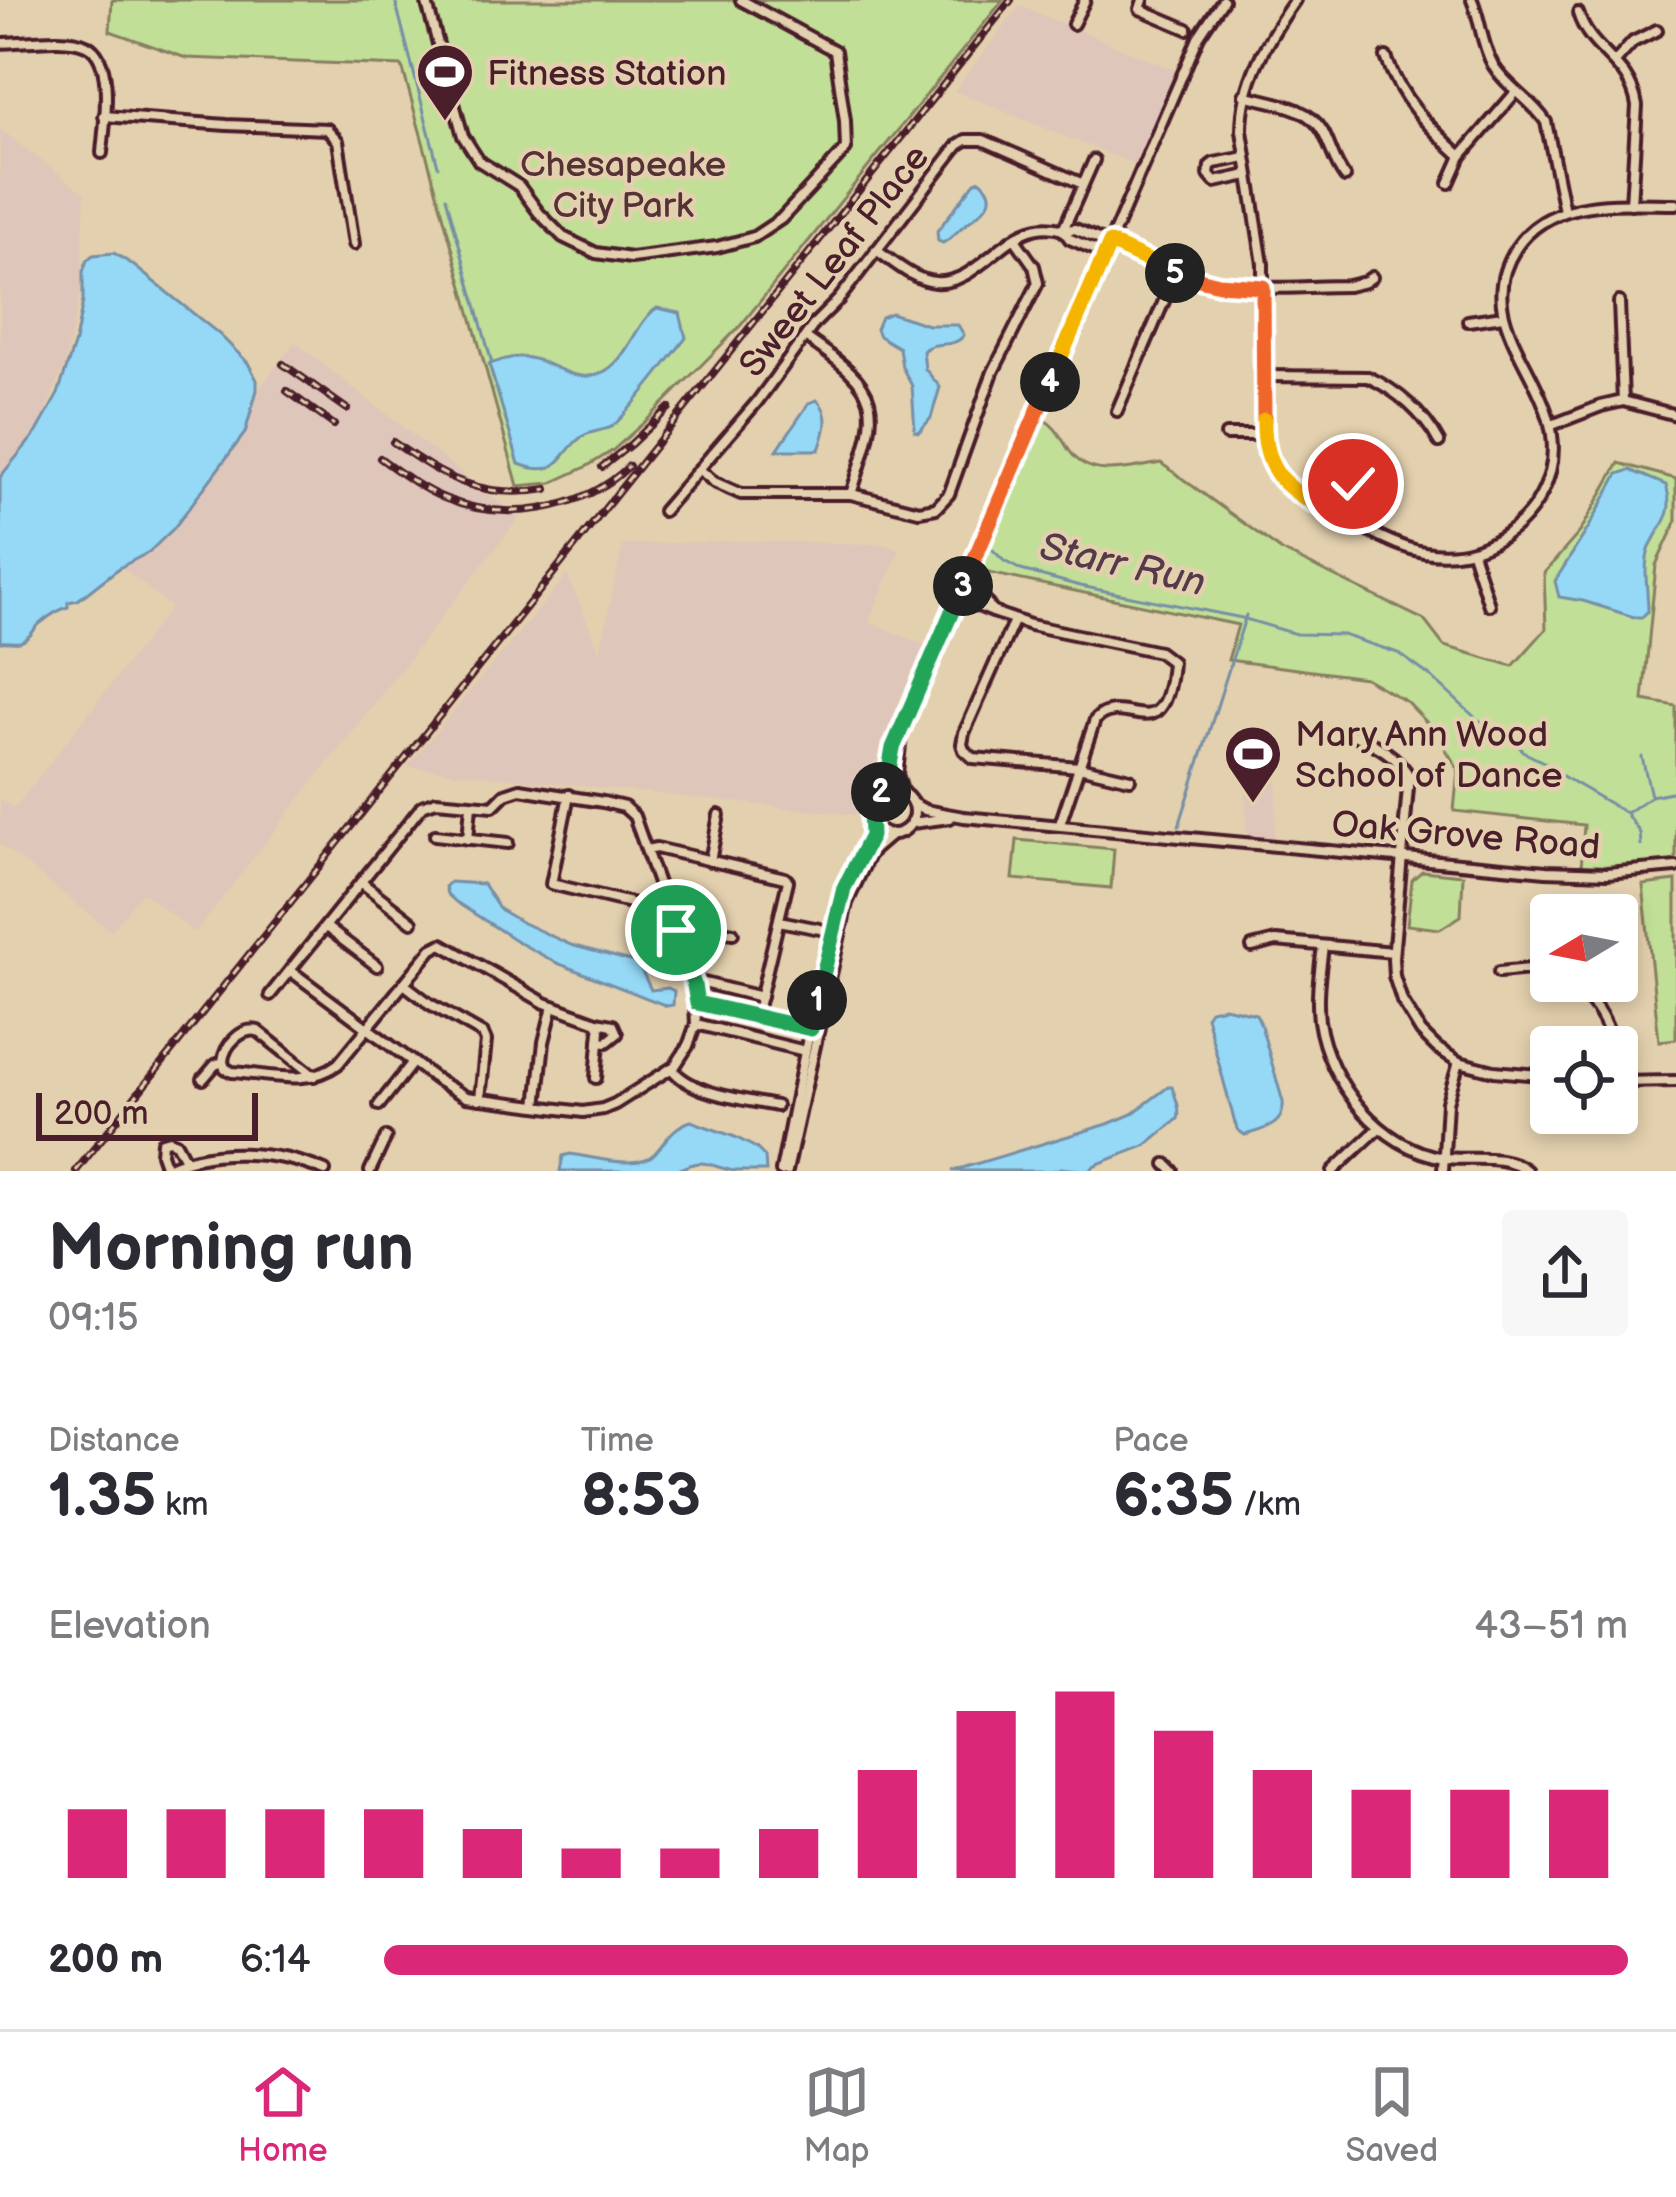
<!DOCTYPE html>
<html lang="en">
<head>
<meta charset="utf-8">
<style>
  body { margin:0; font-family:"Balsamiq Sans",sans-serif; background:#f7f7f7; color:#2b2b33; height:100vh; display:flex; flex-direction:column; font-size:45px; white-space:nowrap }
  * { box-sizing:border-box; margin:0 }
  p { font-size:39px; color:#7c7c81 }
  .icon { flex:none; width:66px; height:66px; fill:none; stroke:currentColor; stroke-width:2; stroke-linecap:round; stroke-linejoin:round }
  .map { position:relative; height:1171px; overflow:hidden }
  .side { display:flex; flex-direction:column; background:#fff; flex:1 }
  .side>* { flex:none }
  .needle { width:78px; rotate:260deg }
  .tools { position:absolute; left:1530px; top:894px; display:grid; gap:24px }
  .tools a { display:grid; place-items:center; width:108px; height:108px; border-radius:12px; background:#fff; box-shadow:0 6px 18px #0003; font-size:60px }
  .scale { position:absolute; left:36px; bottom:30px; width:222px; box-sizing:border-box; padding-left:12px; border:6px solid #4a1f2b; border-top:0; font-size:33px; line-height:42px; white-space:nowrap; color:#4a1f2b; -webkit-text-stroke:9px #e3d0ae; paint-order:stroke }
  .pin { position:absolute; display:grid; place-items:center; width:102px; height:102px; color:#fff; margin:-51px; border:6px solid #fff; border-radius:50%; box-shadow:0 3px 12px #0007 }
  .km { position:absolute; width:60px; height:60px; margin:-30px; border-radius:50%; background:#222; color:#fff; font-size:33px; line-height:60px; text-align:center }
  .round { display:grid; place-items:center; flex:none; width:126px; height:126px; border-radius:12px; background:#f7f7f7 }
  .summary { display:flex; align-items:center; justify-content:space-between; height:204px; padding:0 48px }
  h1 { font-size:66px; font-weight:700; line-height:90px }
  .metrics { display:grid; grid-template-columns:repeat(3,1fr); gap:18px; height:204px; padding:12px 48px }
  .metrics div { display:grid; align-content:center }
  .metrics b { font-size:60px; font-weight:700 }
  .metrics small { font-size:33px; font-weight:400 }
  .metrics p { font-size:33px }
  .chart { height:336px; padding:24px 48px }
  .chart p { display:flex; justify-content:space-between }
  .chart svg { width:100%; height:216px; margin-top:12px; stroke:#db2777; stroke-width:6 }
  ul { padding:0 48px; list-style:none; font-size:39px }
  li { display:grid; grid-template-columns:192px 144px 1fr; align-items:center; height:90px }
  li i { height:30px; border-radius:15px; background:#db2777 }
  .tabs { display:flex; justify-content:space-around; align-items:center; height:168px; border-top:3px solid #e1e1e2; background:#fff; font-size:33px; color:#7c7c81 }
  .tabs a { display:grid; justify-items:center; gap:6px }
  .tabs .active { color:#db2777 }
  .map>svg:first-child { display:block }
  .built { fill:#dfc6ba }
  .green { fill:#c2df97; stroke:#867f61; stroke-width:3 }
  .water { fill:#95d9f7; stroke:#778fa5; stroke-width:3 }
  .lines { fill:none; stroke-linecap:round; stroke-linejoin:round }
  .stream { stroke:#778fa5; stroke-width:3 }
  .minor-casing { stroke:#4a1f2b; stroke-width:16 }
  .minor { stroke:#e3d0ae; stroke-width:8 }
  .rail-casing { stroke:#4a1f2b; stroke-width:8 }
  .rail { stroke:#e3d0ae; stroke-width:3; stroke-dasharray:9; stroke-linecap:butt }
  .split-1-casing { stroke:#fff; stroke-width:24 }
  .split-2-casing { stroke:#fff; stroke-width:24 }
  .split-3-casing { stroke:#fff; stroke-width:24 }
  .split-4-casing { stroke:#fff; stroke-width:24 }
  .split-5-casing { stroke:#fff; stroke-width:24 }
  .split-6-casing { stroke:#fff; stroke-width:24 }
  .split-7-casing { stroke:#fff; stroke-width:24 }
  .split-1 { stroke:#22a559; stroke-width:15 }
  .split-2 { stroke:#22a559; stroke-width:15 }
  .split-3 { stroke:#22a559; stroke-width:15 }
  .split-4 { stroke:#f0652b; stroke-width:15 }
  .split-5 { stroke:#f5b400; stroke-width:15 }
  .split-6 { stroke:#f0652b; stroke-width:15 }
  .split-7 { stroke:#f5b400; stroke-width:15 }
  .labels { text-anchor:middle; stroke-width:9; stroke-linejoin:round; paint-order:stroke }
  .poi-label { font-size:36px; fill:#4a1f2b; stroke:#e3d0ae; text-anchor:start }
  .park-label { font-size:36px; fill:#563236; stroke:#e3d0ae }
  .street-label { font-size:36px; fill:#4a1f2b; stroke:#e3d0ae }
  .water-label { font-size:39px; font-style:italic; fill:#553b4a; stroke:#e3d0ae }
</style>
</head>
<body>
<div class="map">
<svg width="1676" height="1171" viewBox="0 0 1676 1171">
  <rect width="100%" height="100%" fill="#e3d0ae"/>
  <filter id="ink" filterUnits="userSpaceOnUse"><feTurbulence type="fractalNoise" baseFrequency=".00833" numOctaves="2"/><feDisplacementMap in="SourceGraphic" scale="24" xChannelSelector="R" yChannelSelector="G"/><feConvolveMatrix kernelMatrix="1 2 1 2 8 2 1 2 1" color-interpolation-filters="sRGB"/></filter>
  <g filter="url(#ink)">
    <g class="built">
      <polygon points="1020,6 1177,71 1136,165 954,91"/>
      <polygon points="0,129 85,194 81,290 64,367 37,432 0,477"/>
      <polygon points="295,342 519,518 195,933 142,892 111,931 0,844 0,799 14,809 171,607 121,566"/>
      <polygon points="731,541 881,544 900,549 869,622 925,645 898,704 855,815 407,767 567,575 600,652 623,545"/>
      <polygon points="1245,772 1278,774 1274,841 1247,838"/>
    </g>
    <g class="green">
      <polygon points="112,0 1003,0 741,325 650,417 612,451 586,467 551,483 518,486 402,66 186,58 110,31"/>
      <path d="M1044 420C1056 426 1061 438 1069 450 1089 481 1130 468 1161 463L1282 551 1424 620 1444 646 1513 666 1546 629 1544 573 1580 532 1619 463 1676 479V522L1656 565 1643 700 1676 706V863L1581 869 1584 825 1454 811 1458 769 1434 730 1407 702 1365 678 1228 660 1238 625 979 571Z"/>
      <polygon points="1017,840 1114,849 1111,888 1013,879"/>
      <polygon points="1422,871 1463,875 1461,916 1440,929 1407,925 1412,880"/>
      <polygon points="1676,881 1676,1039 1659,1041 1643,885"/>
    </g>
    <g class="water">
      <path d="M980 180C1006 201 976 215 960 229 955 234 950 239 943 243L938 241 937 231 975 182Z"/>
      <path d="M114 253 133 265 219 334 248 363 257 380V390L245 433 174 528 149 552 119 568 78 600 68 602V607C59 610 49 616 42 622 35 626 31 639 20 642 14 643 7 641 0 642V477L37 432 58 394 75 342 83 301V272L87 260 93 255Z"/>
      <path d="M657 308 680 313 686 338C673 354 624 420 611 427 602 431 592 431 583 436 558 453 562 480 519 464L489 364C498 362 509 357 518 357 546 355 572 386 601 373 629 361 634 323 657 308Z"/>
      <path d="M891 313 928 325H958L964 335C953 350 934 339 923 351L925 369 940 387 931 418 919 432 915 431 912 386 902 367 899 348 879 336 876 329 881 317Z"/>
      <path d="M817 400C832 414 825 433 819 450H777L809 403Z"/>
      <path d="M1630 470 1666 485C1676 518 1659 523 1649 550 1643 568 1648 592 1648 611L1642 617H1634L1583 601 1559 597 1555 581 1589 527 1618 474Z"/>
      <polygon points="450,882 483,884 499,909 521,922 571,945 638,963 651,990 668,988 674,991 673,1005 667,1006 557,963 520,943 456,902 447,894 445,887"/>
      <path d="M1224 1007 1256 1014 1260 1022 1283 1102C1285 1126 1264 1129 1245 1135L1239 1131 1235 1123 1206 1016 1210 1010Z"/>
      <path d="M1168 1087H1172C1175 1097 1181 1108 1178 1119L1145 1146 1095 1165 1089 1171 1061 1168 1052 1171H952L1108 1124 1132 1114Z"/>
      <path d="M691 1121 735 1137 756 1148 765 1157 766 1171C756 1171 744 1171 734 1171 708 1166 704 1156 676 1171H560L563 1156 570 1154C594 1157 638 1171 655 1153 668 1138 673 1127 691 1121Z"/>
    </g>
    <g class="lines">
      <g class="stream">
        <polyline points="395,0 438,166"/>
        <polyline points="446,197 492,363"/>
        <polyline points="993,550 1004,561 1021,570 1080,586 1242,618 1296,634 1343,635 1398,653 1430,676 1478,720 1500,730 1527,754 1550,765 1559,774 1626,813 1651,796 1676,791"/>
        <polyline points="1642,757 1651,796"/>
        <polyline points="1627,815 1640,833 1641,845"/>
        <polyline points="1179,826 1246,615"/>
      </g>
      <defs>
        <g id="minor">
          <polyline points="426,0 463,136 479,161 519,186 539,213 563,237 596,253 631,258 717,247 754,237 781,219 846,149 845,121 835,51 741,0"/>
          <polyline points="1143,0 1140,9 1187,29"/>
          <path d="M1295 0C1267 40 1242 81 1242 131L1263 264V435C1270 489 1312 505 1356 525 1378 535 1400 548 1424 552 1480 562 1535 528 1550 472 1572 385 1463 329 1516 248 1551 195 1621 204 1676 204"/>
          <path d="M1472 0C1481 21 1481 44 1493 65 1507 88 1532 100 1546 122L1564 211"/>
          <path d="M1578 13C1590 53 1630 61 1637 106L1631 204"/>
          <polyline points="1073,24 1085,0"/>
          <path d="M0 43C24 43 65 35 86 45 116 59 104 126 102 153"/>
          <path d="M1386 57C1401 100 1428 126 1461 156"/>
          <polyline points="1615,62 1633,42 1657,30"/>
          <path d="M1244 95C1272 103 1308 105 1323 132 1331 147 1334 163 1345 177"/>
          <polyline points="104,116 227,125 327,129 338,141 354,244"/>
          <polyline points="1246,157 1214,163 1210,166 1209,175 1215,182 1248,175"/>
          <polyline points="1449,183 1461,156 1516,92"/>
          <path d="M876 250C894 262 913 280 935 282 984 286 1010 212 1063 230L1094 160"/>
          <path d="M1105 254 1070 239 1063 230 1075 229C1116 246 1156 269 1198 280 1246 293 1299 286 1348 286L1365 282 1372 277"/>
          <polyline points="1619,302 1623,401"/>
          <polyline points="1468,321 1503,316"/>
          <path d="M805 337C887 393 880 405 851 494"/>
          <path d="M1264 376 1368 377C1397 390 1424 414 1439 442"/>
          <polyline points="1117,411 1176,273"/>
          <polyline points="1552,425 1601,406 1623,401 1676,415"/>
          <polyline points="1226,435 1263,435"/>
          <polyline points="699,469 714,482 741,494 851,494 919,511 936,508 949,494 993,372 1038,283 1034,266 1015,239"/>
          <polyline points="1324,509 1336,482 1342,479 1350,480 1354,488 1341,519"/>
          <polyline points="663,511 757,402 815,323 839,299 958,145 966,140 983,140 1083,184"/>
          <polyline points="1472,552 1489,605"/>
          <polyline points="958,598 993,612 984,599 962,589"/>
          <path d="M993 612 1030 625 1159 652 1172 662C1165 756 1123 689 1095 720L1060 824"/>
          <polyline points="1014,621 964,733 962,744 964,750 973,758 1079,767 1130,779"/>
          <polyline points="901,735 897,774 902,791"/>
          <path d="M1354 735C1375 744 1398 756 1409 776L1393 958 1394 976 1402 1001 1421 1032 1437 1048 1459 1062 1494 1071 1551 1076"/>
          <circle cx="892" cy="812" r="22"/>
          <polyline points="881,791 887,782 896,739 1199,36 1223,0"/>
          <polyline points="569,795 551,884 668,912"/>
          <polyline points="912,803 925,810 964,817 1546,871 1607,873 1676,867"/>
          <polyline points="912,823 950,818"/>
          <polyline points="435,835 508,843"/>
          <polyline points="468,839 471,805"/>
          <polyline points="647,850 656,848 785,878 788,881 756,1016"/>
          <polyline points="710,861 719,815"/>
          <polyline points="362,883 412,922"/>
          <polyline points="779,921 820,929"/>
          <polyline points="326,927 377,966"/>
          <polyline points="676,930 693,926 733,933"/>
          <path d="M1323 946C1320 971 1316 995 1319 1021 1328 1083 1381 1149 1445 1158 1471 1161 1507 1153 1527 1171"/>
          <polyline points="1252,947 1276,941 1393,952"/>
          <polyline points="1499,972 1530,969 1551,974"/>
          <path d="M1567 981C1592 997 1607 1018 1613 1047"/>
          <polyline points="404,984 430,1004 483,1034 486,1041 480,1099"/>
          <polyline points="694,985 704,983 761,997"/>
          <polyline points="270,995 422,806 436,801 493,806 505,794 520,789 603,802 624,807 634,816 694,985 696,1024 688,1046 675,1066 615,1104 603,1109 583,1112 466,1097 437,1080 291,971"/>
          <polyline points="1591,999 1607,981"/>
          <polyline points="697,1003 811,1029"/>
          <polyline points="597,1022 613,1025 617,1034 607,1042 599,1041"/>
          <polyline points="696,1024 805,1051"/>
          <path d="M223 1062 225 1068 232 1072C269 1074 307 1087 338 1064L432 949 442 944 545 1003 597 1022 600 1030 596 1078"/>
          <path d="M672 1069C692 1095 744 1099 776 1106"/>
          <path d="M203 1079 215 1065 223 1062C224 1045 242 1027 258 1031L314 1076"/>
          <polyline points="1617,1082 1676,1081"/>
          <polyline points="379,1105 413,1062"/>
          <polyline points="537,1106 544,1042 553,1006"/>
          <polyline points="1611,1113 1617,1125"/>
          <polyline points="1166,1164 1173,1171"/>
          <polyline points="166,1168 161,1154 162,1142 169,1140 176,1143 185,1160"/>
          <path d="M161 1171C208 1146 276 1150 325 1171"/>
          <polyline points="370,1171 386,1137"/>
          <path d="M781 1171C799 1083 815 994 839 907 846 880 871 845 872 822"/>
          <polyline points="787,1171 847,903 870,853 892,834"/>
          <polyline points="1333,1171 1379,1128"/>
          <polyline points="1443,1171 1447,1102 1459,1062"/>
        </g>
      </defs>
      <use href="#minor" class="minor-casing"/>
      <use href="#minor" class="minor"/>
      <defs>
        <g id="rail">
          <polyline points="283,364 347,409"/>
          <polyline points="287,391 334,425"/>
          <path d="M393 442C445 478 481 500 547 489"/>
          <path d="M380 458C401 473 420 488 444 498 503 523 582 512 629 466"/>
          <polyline points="602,467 631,444 669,408"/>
          <polyline points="76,1171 1011,0"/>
        </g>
      </defs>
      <use href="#rail" class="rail-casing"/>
      <use href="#rail" class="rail"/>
    </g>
  </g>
  <g class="lines" filter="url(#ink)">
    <defs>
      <polyline id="split-1" points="676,930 694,985 697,1003 811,1029 817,1000"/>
      <polyline id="split-2" points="817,1000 844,888 871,836 870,806 881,792"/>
      <polyline id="split-3" points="881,792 887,782 893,748 963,586"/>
      <polyline id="split-4" points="963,586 1050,382"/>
      <polyline id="split-5" points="1050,382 1110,243 1175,273"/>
      <polyline id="split-6" points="1175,273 1219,284 1263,287 1264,420"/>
      <path id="split-7" d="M1264 420C1263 470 1283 487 1324 509L1336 482 1347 479 1353 484"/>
    </defs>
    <use href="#split-1" class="split-1-casing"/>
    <use href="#split-2" class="split-2-casing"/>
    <use href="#split-3" class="split-3-casing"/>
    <use href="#split-4" class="split-4-casing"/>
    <use href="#split-5" class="split-5-casing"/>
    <use href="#split-6" class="split-6-casing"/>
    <use href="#split-7" class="split-7-casing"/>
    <use href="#split-1" class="split-1"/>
    <use href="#split-2" class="split-2"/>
    <use href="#split-3" class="split-3"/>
    <use href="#split-4" class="split-4"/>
    <use href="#split-5" class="split-5"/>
    <use href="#split-6" class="split-6"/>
    <use href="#split-7" class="split-7"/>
  </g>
  <defs>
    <symbol id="stadium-pin" viewBox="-11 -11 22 30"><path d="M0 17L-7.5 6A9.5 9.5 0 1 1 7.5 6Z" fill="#4a1f2b" stroke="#e3d0ae"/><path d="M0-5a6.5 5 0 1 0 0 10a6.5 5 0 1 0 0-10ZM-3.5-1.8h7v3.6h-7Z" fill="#fff"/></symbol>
  </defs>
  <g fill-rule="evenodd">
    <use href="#stadium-pin" x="412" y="39" width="66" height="90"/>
    <use href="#stadium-pin" x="1220" y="721" width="66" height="90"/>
  </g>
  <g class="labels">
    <g class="poi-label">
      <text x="487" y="85">Fitness Station</text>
      <text x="1295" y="746">Mary Ann Wood<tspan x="1295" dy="41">School of Dance</tspan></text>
    </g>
    <g class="park-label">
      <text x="623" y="176">Chesapeake<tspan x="623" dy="41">City Park</tspan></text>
    </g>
    <g class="street-label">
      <text transform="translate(833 260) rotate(-52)" y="13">Sweet Leaf Place</text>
      <text transform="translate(1466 834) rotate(5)" y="13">Oak Grove Road</text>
    </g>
    <g class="water-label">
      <text transform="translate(1123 563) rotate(13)" y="14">Starr Run</text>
    </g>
  </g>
</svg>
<div class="tools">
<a><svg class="needle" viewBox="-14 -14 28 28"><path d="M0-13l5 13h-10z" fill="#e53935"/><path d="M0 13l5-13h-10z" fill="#7c7c81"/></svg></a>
<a><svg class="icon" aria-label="locate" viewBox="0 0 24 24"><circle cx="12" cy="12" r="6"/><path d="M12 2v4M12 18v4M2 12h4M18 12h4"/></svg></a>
</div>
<div class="scale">200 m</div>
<div class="pin" style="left:676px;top:930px;background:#1e9e55"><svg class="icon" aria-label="arrive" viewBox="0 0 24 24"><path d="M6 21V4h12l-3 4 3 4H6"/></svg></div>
<div class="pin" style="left:1353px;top:484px;background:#d93025"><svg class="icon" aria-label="check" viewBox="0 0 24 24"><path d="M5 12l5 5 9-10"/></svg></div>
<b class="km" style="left:817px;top:1000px">1</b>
<b class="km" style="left:881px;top:792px">2</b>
<b class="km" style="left:963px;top:586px">3</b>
<b class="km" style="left:1050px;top:382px">4</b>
<b class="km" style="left:1175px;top:273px">5</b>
</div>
<section class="side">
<div class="summary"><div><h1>Morning run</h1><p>09:15</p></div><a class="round"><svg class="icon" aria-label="share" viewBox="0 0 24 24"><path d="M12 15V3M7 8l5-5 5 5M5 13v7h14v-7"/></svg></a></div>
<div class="metrics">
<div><p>Distance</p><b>1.35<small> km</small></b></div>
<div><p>Time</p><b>8:53</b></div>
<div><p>Pace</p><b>6:35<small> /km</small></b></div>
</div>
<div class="chart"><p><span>Elevation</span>43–51 m</p>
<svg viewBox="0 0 160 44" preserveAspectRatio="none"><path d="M5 44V30M15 44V30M25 44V30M35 44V30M45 44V34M55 44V38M65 44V38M75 44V34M85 44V22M95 44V10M105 44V6M115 44V14M125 44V22M135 44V26M145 44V26M155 44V26"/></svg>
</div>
<ul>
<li><b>200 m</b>6:14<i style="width:100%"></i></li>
</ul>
</section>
<nav class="tabs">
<a class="active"><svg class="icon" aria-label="home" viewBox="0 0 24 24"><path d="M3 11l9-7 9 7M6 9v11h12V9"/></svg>Home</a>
<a><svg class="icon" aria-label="map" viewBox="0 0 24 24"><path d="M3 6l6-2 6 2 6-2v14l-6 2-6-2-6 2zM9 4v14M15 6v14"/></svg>Map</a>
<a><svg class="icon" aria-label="saved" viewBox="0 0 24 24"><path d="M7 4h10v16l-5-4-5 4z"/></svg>Saved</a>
</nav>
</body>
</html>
